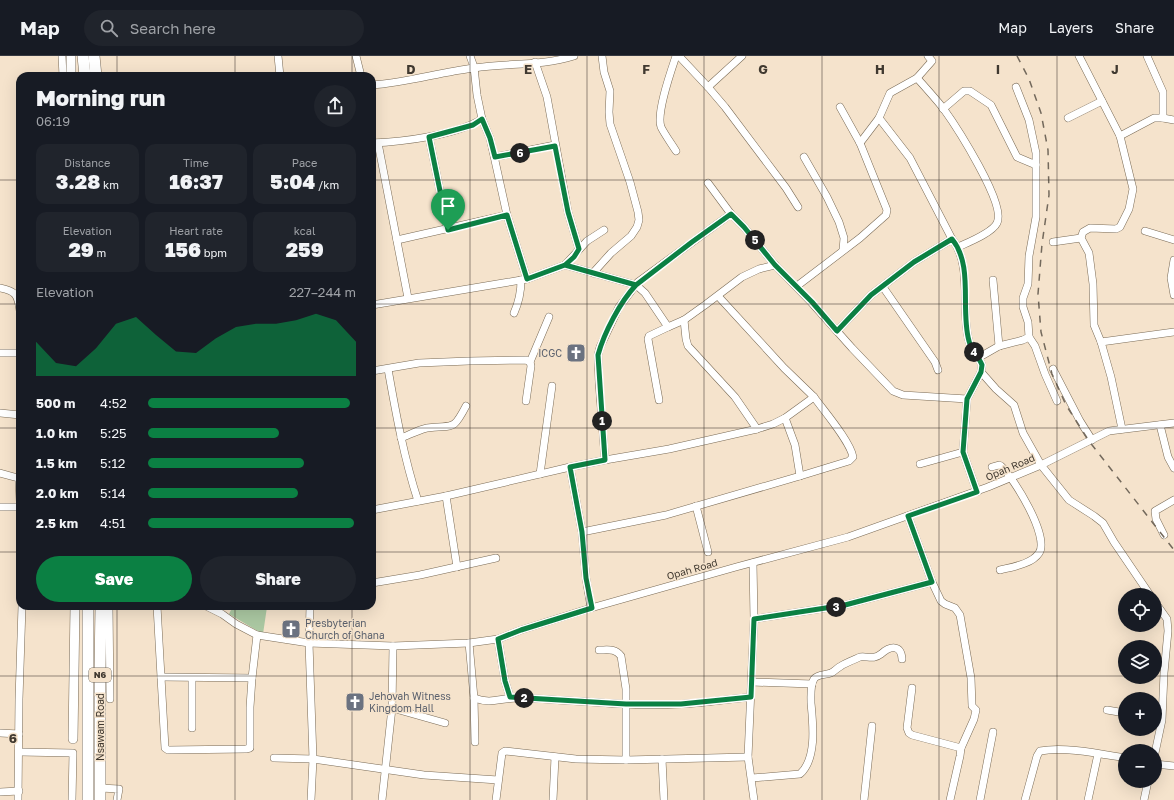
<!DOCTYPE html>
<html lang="en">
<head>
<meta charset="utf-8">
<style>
  body { margin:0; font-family:"Golos Text",sans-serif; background:#20242c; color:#f1f3f6; height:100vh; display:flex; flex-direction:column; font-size:15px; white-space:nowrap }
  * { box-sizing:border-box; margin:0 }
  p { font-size:13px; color:#9ea1a6 }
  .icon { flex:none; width:22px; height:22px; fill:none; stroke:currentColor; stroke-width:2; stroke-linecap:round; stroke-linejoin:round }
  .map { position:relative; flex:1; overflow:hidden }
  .drawer { position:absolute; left:16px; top:16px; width:360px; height:538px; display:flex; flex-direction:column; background:#171b24; border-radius:12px; box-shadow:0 4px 16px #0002 }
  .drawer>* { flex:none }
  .controls { position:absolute; left:1118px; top:532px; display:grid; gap:8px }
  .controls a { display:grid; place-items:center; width:44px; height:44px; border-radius:50%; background:#171b24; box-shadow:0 4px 16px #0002; font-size:20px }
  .pin { position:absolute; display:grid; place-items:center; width:34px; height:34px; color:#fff; margin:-41px -17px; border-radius:50% 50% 50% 0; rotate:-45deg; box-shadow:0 0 4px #0007 }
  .pin .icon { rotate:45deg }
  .km { position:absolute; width:20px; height:20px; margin:-10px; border-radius:50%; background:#222; color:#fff; font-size:11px; line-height:20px; text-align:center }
  .round { display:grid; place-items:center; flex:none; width:42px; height:42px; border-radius:21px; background:#20242c }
  .summary { display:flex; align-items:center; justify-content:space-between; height:68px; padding:0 20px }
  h1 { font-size:22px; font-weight:800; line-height:30px }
  .stats { display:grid; grid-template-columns:repeat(3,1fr); gap:6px; height:68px; padding:4px 20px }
  .stats div { display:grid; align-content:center; border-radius:10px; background:#20242c; text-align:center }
  .stats b { font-size:20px; font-weight:800 }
  .stats small { font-size:11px; font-weight:400 }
  .stats p { font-size:11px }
  .chart { height:112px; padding:8px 20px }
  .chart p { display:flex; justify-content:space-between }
  .chart svg { width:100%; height:72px; margin-top:4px; fill:#0b8043; opacity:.7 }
  .primary-button { display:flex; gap:8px; margin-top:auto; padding:8px 20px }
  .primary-button a { flex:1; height:46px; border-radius:24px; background:#0b8043; color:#fff; font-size:16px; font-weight:800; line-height:46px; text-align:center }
  .primary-button a+a { background:#20242c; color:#f1f3f6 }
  ul { padding:0 20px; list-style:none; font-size:13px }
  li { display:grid; grid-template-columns:64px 48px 1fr; align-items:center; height:30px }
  li i { height:10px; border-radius:5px; background:#0b8043 }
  header { display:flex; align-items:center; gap:24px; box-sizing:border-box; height:56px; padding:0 20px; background:#171b24; border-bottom:1px solid #363941 }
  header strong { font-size:19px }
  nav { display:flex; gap:22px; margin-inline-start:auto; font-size:14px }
  .search { width:280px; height:36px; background:#20242c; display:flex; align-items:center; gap:10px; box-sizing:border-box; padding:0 14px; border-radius:22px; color:#9ea1a6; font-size:15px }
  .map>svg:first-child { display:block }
  .green { fill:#abc8a2 }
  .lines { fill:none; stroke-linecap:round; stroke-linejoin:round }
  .minor-casing { stroke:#7a6b56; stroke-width:8 }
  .major-casing { stroke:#7a6b56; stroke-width:10 }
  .highway-casing { stroke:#7a6b56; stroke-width:12 }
  .minor { stroke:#fff; stroke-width:7 }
  .major { stroke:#fff; stroke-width:9 }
  .highway { stroke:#fff; stroke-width:11 }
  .rail { stroke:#73695c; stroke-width:1.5; stroke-dasharray:7 7; stroke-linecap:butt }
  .route-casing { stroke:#fff; stroke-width:8 }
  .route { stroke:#0b8043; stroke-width:5 }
  .grid { fill:none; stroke:#403930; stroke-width:1; stroke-opacity:0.55 }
  .labels { text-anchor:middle; stroke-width:3; stroke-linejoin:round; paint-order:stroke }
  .shield { fill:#f5e3cc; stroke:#766c5f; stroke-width:1 }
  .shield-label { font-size:9px; font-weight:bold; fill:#403930 }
  .worship-label { font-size:10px; fill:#5b616d; stroke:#f5e3cc; text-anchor:start }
  .street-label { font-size:10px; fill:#403930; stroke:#f5e3cc }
  .grid-label { font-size:13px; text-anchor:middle; font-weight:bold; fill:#403930; stroke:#f5e3cc; stroke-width:3; stroke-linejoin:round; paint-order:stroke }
</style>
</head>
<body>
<header>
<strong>Map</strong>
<div class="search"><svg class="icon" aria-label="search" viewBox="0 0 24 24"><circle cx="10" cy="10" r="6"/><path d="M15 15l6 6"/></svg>Search here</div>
<nav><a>Map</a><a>Layers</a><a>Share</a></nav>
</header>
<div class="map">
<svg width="1174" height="744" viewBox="0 0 1174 744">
  <rect width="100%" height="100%" fill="#f5e3cc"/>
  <polygon class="green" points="233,550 274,550 267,551 263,578 229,558"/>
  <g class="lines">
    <defs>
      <g id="minor">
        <polyline points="62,0 63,20"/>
        <polyline points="278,0 280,20"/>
        <polyline points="356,0 361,20"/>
        <polyline points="470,0 474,11 477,39 482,63 490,82 507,159 527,223"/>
        <path d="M676 0C671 15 656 57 661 71 665 79 671 87 676 95"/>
        <polyline points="679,0 708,31 725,51 786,132 798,151"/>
        <polyline points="1079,0 1120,80 1133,133 1129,153 1120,171 1116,173 1090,172 1083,176 1081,182 1089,197 1093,228 1094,269 1101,286 1111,321 1122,373"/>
        <polyline points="1147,0 1163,36 1163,62"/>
        <polyline points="535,6 547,41 568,156 579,193"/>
        <path d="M917 22C926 32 935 42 943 52 956 70 1007 149 997 167 992 177 969 186 958 191"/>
        <path d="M372 29C406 27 440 16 474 12 507 7 542 10 574 0"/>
        <polyline points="708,31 742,0"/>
        <polyline points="943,53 964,35 970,35 991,49 1017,101 1036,109"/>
        <path d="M879 62 910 102 952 183C973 209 960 254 969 285 971 294 979 301 982 309L981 316 967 343"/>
        <polyline points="1068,62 1102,45"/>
        <polyline points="1120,80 1154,62 1163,62 1174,64"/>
        <polyline points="429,81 448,174"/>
        <path d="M372 87C402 86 457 79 482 63"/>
        <polyline points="378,87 408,242"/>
        <polyline points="860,87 879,62 890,37 917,22 932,5 928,0"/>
        <polyline points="495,101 555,89"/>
        <polyline points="804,101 827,141 839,166 844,182 843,194"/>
        <polyline points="708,127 731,158"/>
        <polyline points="1145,175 1174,184"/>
        <polyline points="397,184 507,159"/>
        <polyline points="1053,186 1081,182"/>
        <polyline points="1174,204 1171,222 1174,239"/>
        <polyline points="565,209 636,229 645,237 668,271 684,264 705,249 742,221 759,213 775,209"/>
        <polyline points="593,217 611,197 631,180 637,171 639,164 638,156 630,126 610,68 609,56 610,35 604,16 602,0"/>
        <polyline points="993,224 999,290"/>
        <polyline points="797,230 860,182 886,159 887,154 860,87 840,51"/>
        <polyline points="883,231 935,306 938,314"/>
        <path d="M0 232C16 235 18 239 20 255"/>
        <polyline points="372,249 527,223 565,209 587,185 604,174"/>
        <path d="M514 257C519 246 521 237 521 224"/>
        <polyline points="684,264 686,283 688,290 735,341 757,373"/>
        <polyline points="837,275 871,239 914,206 952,183"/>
        <polyline points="1029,281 1035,290 1045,318 1057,345"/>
        <polyline points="1101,286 1174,276"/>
        <polyline points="0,297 20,297"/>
        <polyline points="978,302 999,290 1023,284 1029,281 1028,266 1023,251 1023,242 1028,228 1029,200 1036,161 1036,97 1029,64 1016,31"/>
        <polyline points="530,306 549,261"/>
        <path d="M388 313C396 358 404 402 418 445"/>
        <polyline points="1053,313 1080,365 1092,384"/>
        <polyline points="372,315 419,307 469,305 526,304 530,306 531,310 526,345"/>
        <polyline points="981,316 996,333 1014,349 1023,377 1041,409 1069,444 1094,460 1103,467 1114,486 1150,539"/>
        <polyline points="659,344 648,283 649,280 668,271"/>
        <polyline points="0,357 20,359"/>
        <polyline points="1160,369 1168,401 1174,412"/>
        <path d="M401 382C409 379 418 374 427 372 453 368 452 377 466 350"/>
        <polyline points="605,404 669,393 757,373 773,368 785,362 814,341 784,312 718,240"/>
        <polyline points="920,408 963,396"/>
        <polyline points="570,411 582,476 586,522 591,552"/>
        <path d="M992 411 999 409 1001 410C1014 422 1050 481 1039 497 1032 508 1012 511 1000 514"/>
        <polyline points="0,417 18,422 19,424 20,446"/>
        <polyline points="540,418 552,330"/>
        <path d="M800 420 849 405 853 401C850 385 824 355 814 341"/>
        <polyline points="446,440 457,511"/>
        <polyline points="696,450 708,496"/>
        <polyline points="0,451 20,451"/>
        <polyline points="372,454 446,440 570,411 605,404 599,326 598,299 600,291 619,251 638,226 717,168 731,158 744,171 775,209 811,246 852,292 893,335 903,339 967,343 963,396 977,436"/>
        <polyline points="908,460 932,526 941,545 945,548 955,552 960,559 971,622 972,650 976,654 974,663 961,692 960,700 950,744"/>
        <polyline points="582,476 666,459 800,420 795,389 785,362"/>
        <polyline points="1164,479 1156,463 1155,455 1174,444"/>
        <polyline points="753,507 754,563 748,701 754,744"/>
        <polyline points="372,527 420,519 496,502"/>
        <polyline points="1155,546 1167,563 1168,575 1164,617 1162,664 1155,697"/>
        <polyline points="109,550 110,643"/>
        <polyline points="157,550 165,692 168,694 246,693 250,692 250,651 252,622"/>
        <polyline points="206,550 222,558 236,568 257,579 309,587 393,590 469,587 498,583 521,574 591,552 736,511 848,481 988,431 1041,409 1109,375 1174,367"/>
        <polyline points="310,550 309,587 313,703 311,744"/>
        <polyline points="754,563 845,549 932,526"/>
        <polyline points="498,583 505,625 510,641"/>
        <polyline points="469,587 474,642 475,686"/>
        <path d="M599 594C608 594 615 592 621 600L626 633V704"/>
        <polyline points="161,621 252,622 257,579"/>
        <polyline points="192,622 192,672"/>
        <polyline points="752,626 812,628"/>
        <polyline points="912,632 907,672 909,677 912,679 961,692"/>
        <path d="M474 642C493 649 501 641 521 642 574 644 629 651 682 648 705 647 728 643 751 641"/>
        <polyline points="392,652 445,667"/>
        <polyline points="1107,654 1125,657"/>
        <polyline points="0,677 19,678"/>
        <polyline points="20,696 73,697 72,744"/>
        <polyline points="274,702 313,703 424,719 498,724"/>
        <polyline points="662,703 664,744"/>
        <polyline points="1155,708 1174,710"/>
        <path d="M752 722 800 718C817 703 813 668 811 647 811 640 810 629 814 623 817 618 826 619 831 617 835 615 837 612 841 610 843 608 858 602 860 601 868 600 873 604 881 598 890 590 901 588 902 603"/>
        <polyline points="100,732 119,733 117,744"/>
        <polyline points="0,736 19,735"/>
        <polyline points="18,744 19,643 22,550"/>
        <polyline points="382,744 392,652 393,590"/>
        <polyline points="496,744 502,697 505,695 576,703 626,704 748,701"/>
        <polyline points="553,744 555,701"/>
        <polyline points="864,744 872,670"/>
        <polyline points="980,744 993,676"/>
        <path d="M1025 744 1037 700 1040 695C1064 690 1101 698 1125 702"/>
        <polyline points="1088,744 1098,698"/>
        <polyline points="1144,744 1148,725"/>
      </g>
      <g id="major">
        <polyline points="71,0 71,20"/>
        <polyline points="73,683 75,550"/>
      </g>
      <g id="highway">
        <polyline points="83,0 85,20"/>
        <polyline points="94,0 96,20"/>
        <polyline points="88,550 88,744"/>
        <polyline points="100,744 100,614 101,550"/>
      </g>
    </defs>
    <use href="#minor" class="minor-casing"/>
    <use href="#major" class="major-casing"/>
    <use href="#highway" class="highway-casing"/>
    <use href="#minor" class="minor"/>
    <use href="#major" class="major"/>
    <use href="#highway" class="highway"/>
    <polyline class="rail" points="1017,0 1029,23 1041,57 1048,94 1049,139 1042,188 1038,238 1041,276 1052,318 1066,349 1089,385 1174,494"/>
  </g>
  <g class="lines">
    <defs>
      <path id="route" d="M448 174 507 159 527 223 565 209 636 229C620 246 604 277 598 299L605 404 570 411 582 476 586 522 592 552 521 574 498 583 505 625 510 641 626 648H681L751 641 754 563 845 549 932 526 908 460 977 436 963 396 967 343 981 316 982 309C979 301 971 294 969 285 960 253 974 210 952 183L914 206 871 239 837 275 812 246 775 209 744 171 731 158 692 186 636 229 565 209 574 201 579 193 568 156 555 90 495 101 490 82 482 63 473 69 429 81 448 174"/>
    </defs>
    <use href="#route" class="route-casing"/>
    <use href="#route" class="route"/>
  </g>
  <path class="grid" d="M117 0V20M235 0V20M352 0V20M470 0V744M587 0V744M704 0V744M822 0V744M939 0V744M1057 0V744M0 124H20M372 124H1174M0 248H20M372 248H1174M0 372H20M372 372H1174M0 496H20M372 496H1174M117 550V744M235 550V744M352 550V744M0 620H1125M1155 620H1174"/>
  <defs>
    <symbol id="church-square" viewBox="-11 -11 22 22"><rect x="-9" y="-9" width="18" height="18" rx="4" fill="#6b7280" stroke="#f5e3cc"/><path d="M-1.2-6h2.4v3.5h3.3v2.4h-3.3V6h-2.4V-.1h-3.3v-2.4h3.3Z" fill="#fff"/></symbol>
  </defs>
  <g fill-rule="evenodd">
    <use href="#church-square" x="565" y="286" width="22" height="22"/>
    <use href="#church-square" x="280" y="562" width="22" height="22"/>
    <use href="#church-square" x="344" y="635" width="22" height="22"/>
  </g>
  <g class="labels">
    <rect class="shield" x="89" y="612" width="22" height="14" rx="3"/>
    <g class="shield-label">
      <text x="100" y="622">N6</text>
    </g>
    <g class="worship-label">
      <text x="562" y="301" text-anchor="end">ICGC</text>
      <text x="305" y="571">Presbyterian<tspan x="305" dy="12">Church of Ghana</tspan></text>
      <text x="369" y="644">Jehovah Witness<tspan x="369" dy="12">Kingdom Hall</tspan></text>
    </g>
    <g class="street-label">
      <text transform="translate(1010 411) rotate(-23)" y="4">Opah Road</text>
      <text transform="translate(692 513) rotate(-16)" y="4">Opah Road</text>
      <text transform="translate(100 671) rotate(-90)" y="4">Nsawam Road</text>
    </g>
  </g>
  <g class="grid-label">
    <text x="411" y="18">D</text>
    <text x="528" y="18">E</text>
    <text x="646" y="18">F</text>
    <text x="763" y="18">G</text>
    <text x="880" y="18">H</text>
    <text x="998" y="18">I</text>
    <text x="1115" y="18">J</text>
    <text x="13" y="687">6</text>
  </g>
</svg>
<div class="controls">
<a><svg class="icon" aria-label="locate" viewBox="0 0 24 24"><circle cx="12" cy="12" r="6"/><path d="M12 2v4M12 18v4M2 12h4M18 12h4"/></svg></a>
<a><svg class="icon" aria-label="layers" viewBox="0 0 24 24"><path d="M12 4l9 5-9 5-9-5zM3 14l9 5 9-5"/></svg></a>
<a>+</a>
<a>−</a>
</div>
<div class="pin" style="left:448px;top:174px;background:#1e9e55"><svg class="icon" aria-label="arrive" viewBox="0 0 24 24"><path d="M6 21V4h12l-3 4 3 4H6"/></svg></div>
<b class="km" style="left:602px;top:365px">1</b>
<b class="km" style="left:524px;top:642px">2</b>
<b class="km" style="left:836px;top:551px">3</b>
<b class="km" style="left:974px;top:296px">4</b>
<b class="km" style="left:755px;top:184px">5</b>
<b class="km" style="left:520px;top:97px">6</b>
<section class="drawer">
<div class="summary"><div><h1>Morning run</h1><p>06:19</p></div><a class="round"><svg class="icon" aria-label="share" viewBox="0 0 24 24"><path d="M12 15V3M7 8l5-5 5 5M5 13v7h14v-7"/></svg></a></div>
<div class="stats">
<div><p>Distance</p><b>3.28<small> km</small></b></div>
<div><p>Time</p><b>16:37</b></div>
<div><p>Pace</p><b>5:04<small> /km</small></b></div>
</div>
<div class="stats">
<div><p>Elevation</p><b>29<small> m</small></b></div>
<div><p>Heart rate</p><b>156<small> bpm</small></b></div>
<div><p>kcal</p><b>259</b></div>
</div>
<div class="chart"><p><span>Elevation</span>227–244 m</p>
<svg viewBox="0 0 160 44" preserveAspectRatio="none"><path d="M0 44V23L10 36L20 38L30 27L40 12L50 8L60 19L70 29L80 30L90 21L100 14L110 12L120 12L130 10L140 6L150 10L160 23V44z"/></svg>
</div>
<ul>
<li><b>500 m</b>4:52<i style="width:97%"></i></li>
<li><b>1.0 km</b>5:25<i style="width:63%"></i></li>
<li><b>1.5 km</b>5:12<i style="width:75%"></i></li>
<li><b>2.0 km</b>5:14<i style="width:72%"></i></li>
<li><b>2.5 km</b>4:51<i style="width:99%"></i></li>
</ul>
<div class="primary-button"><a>Save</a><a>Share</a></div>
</section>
</div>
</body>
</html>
